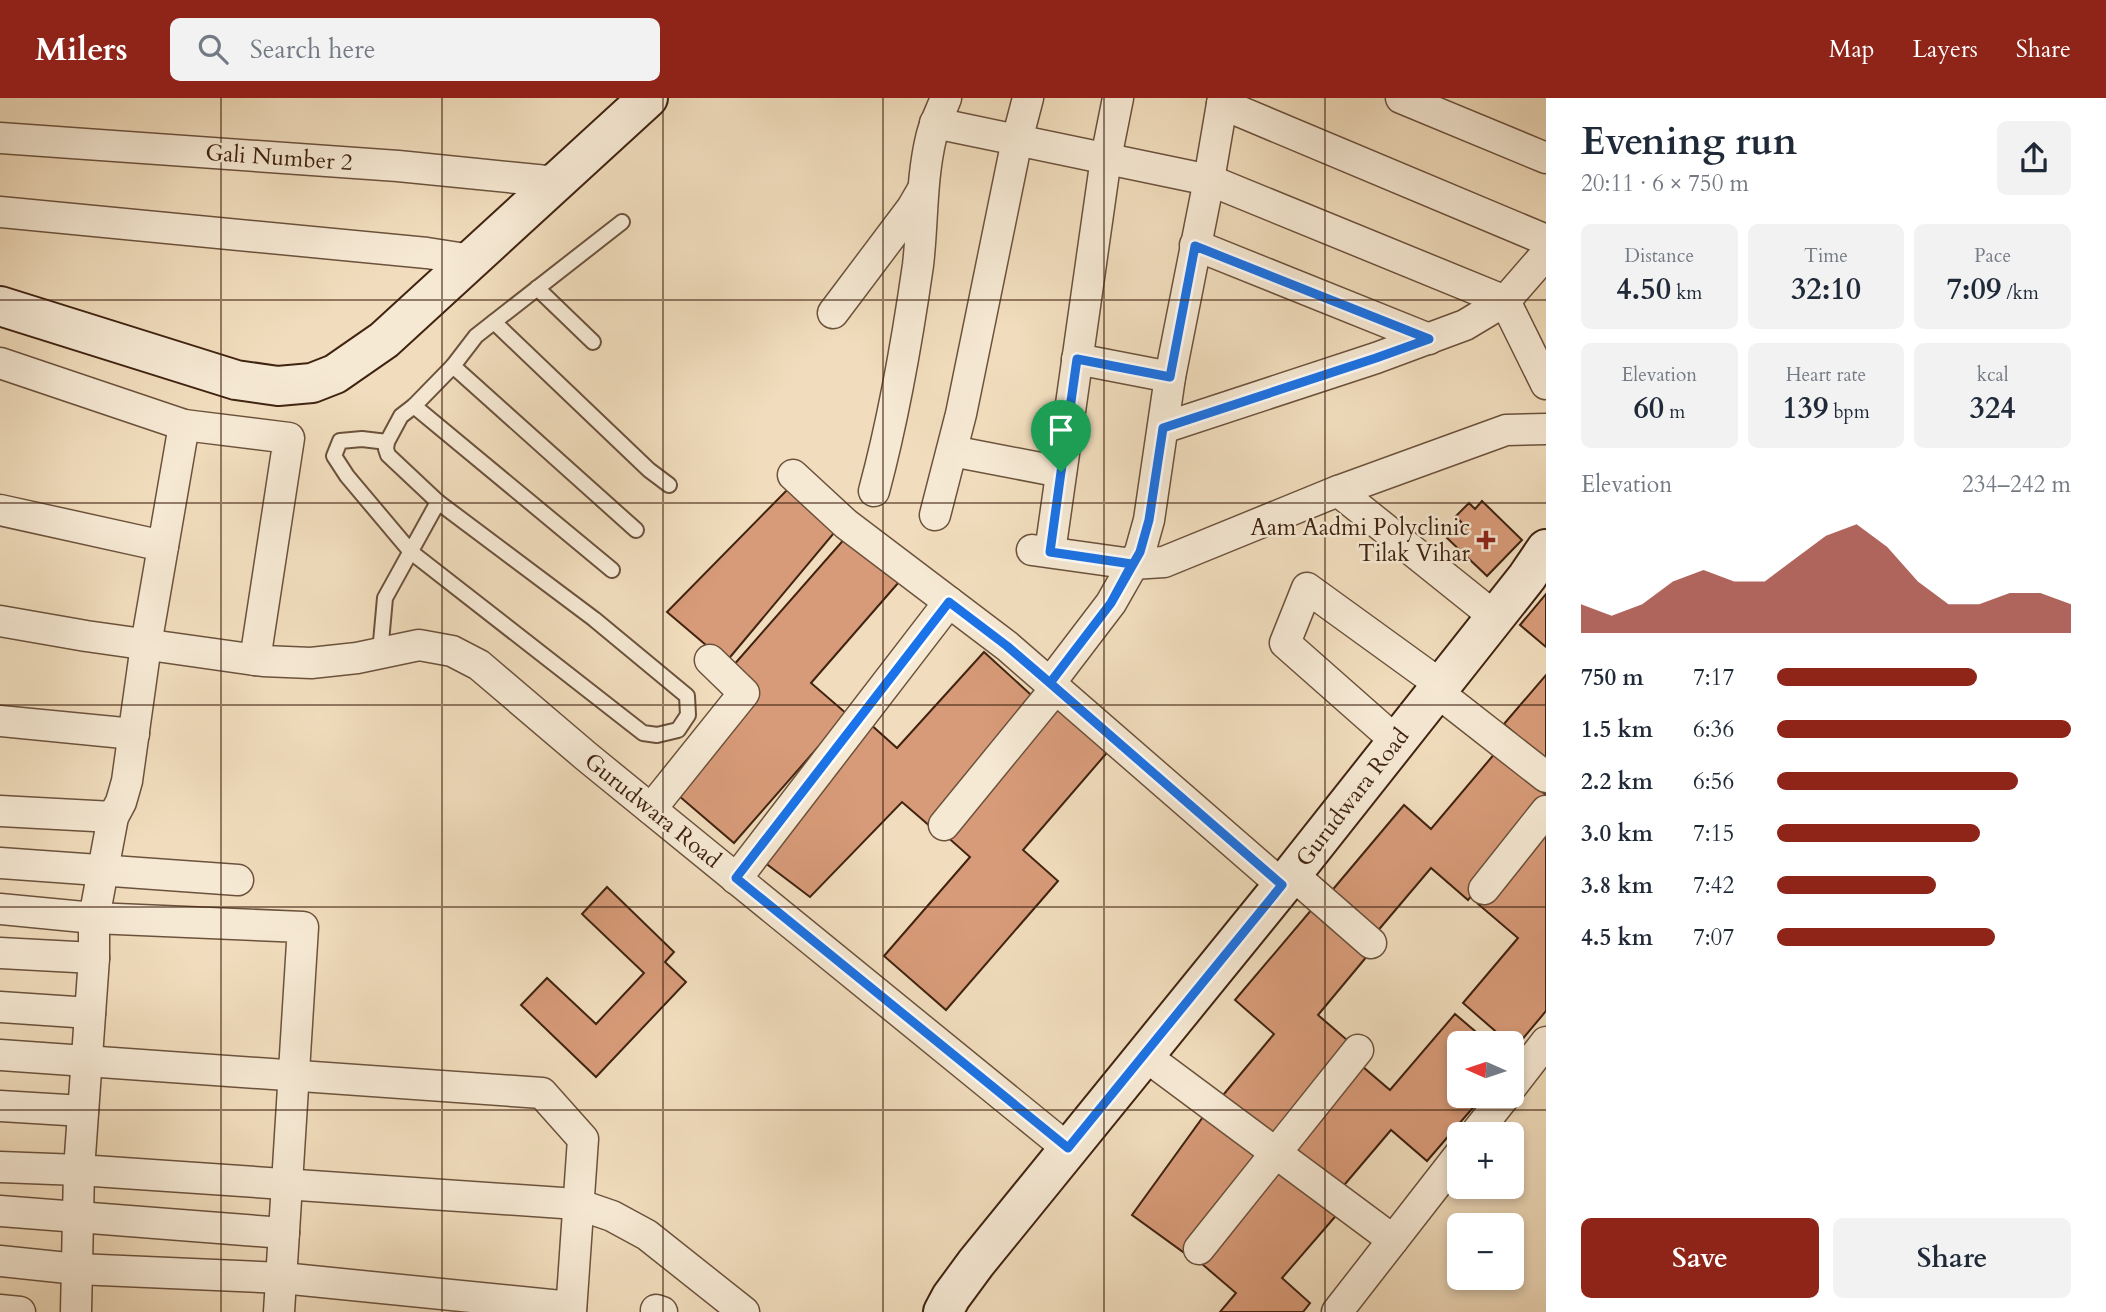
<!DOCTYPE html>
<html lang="en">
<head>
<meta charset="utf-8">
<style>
  body { margin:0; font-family:Cardo,serif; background:#f2f2f3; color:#1f2937; height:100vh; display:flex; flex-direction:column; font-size:26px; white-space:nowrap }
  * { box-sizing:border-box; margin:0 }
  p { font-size:23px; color:#747a83 }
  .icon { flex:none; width:38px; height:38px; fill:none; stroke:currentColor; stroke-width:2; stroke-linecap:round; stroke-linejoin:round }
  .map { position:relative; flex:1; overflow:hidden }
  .panel { display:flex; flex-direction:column; background:#fff; width:560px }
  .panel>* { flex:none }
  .needle { width:46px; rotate:273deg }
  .controls { position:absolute; left:1447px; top:933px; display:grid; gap:14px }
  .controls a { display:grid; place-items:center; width:77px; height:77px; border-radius:10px; background:#fff; box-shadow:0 4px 10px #0003; font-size:35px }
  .pin { position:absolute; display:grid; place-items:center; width:60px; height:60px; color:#fff; margin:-72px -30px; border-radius:50% 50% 50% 0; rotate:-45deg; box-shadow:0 0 7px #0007 }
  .pin .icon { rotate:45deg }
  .round { display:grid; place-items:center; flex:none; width:74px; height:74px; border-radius:10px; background:#f2f2f3 }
  .head { display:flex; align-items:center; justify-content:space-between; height:119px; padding:0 35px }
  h1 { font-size:38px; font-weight:700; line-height:52px }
  .metrics { display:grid; grid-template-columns:repeat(3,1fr); gap:10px; height:119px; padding:7px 35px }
  .metrics div { display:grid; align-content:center; border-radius:10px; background:#f2f2f3; text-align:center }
  .metrics b { font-size:30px; font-weight:700 }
  .metrics small { font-size:19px; font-weight:400 }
  .metrics p { font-size:19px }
  .chart { height:196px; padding:14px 35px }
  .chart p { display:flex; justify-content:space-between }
  .chart svg { width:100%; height:126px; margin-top:7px; fill:#8f2418; opacity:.7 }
  .cta { display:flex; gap:14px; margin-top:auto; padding:14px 35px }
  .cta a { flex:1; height:80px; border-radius:10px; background:#8f2418; color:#fff; font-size:28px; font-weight:700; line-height:80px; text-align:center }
  .cta a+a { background:#f2f2f3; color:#1f2937 }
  ul { padding:0 35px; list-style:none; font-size:23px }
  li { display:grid; grid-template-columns:112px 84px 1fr; align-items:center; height:52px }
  li i { height:18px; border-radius:9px; background:#8f2418 }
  header { display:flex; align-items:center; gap:42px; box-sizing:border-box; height:98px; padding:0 35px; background:#8f2418; color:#fff }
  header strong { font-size:33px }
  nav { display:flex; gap:38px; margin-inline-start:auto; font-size:24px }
  .search { width:490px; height:63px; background:#f2f2f3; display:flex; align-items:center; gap:18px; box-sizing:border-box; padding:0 24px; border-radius:10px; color:#747a83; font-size:26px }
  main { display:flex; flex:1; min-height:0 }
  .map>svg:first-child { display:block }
  .building { fill:#d89b79; stroke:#402311; stroke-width:2 }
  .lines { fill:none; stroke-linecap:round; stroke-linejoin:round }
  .lane-casing { stroke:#6c523c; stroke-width:18 }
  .street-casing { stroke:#6c523c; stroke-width:33 }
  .secondary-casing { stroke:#402311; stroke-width:42 }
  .lane { stroke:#f6e9d4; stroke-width:14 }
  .street { stroke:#f6e9d4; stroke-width:30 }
  .secondary { stroke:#f6e9d4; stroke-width:38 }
  .route-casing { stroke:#fff; stroke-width:14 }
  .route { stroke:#1a73e8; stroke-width:9 }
  .grid { fill:none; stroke:#402311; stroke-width:2; stroke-opacity:0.55 }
  .poi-dot { fill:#8f2418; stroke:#f6e9d4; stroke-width:2.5 }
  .labels { text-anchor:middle; stroke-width:5; stroke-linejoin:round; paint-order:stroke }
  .street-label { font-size:23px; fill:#402311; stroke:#f6e9d4 }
  .poi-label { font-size:23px; fill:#402311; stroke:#f6e9d4; text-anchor:end }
</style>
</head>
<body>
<header>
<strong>Milers</strong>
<div class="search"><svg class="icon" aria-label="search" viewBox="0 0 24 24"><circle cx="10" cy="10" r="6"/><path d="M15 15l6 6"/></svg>Search here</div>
<nav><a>Map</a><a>Layers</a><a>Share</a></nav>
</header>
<main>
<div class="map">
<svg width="1546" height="1214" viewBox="0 0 1546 1214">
  <rect width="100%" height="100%" fill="#f1ddbd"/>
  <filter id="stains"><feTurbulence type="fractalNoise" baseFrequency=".00286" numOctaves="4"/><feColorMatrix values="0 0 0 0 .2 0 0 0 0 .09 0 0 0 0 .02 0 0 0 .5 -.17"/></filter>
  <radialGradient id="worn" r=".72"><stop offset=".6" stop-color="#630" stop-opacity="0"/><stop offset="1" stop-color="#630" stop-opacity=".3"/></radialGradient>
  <g class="building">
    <polygon points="787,392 839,429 726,564 667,514"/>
    <polygon points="1482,403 1522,442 1487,478 1447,440 1462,425 1456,418 1469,405 1475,411"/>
    <polygon points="847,438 899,484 811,585 847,616 734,745 672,692 758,592 732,569"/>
    <polygon points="1546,496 1546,549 1520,527"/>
    <polygon points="984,554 1041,606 931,729 902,704 810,799 764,764 869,625 897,650"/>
    <polygon points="1546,577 1546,662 1504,626"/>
    <polygon points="1059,604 1111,650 1023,752 1058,783 946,912 884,858 970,759 944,736"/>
    <polygon points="1496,654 1546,697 1546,710 1468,802 1431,770 1370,842 1324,802 1404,707 1431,731"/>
    <polygon points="1546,726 1546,913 1515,950 1512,945 1509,945 1463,905 1518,840 1478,806"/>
    <polygon points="607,789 674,854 665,864 686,884 596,979 521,907 547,880 596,926 644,875 582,816"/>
    <polygon points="1318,804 1373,851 1318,917 1354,948 1271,1046 1219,1002 1274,936 1235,902"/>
    <polygon points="1455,916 1489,945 1460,945 1460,998 1483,998 1427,1063 1391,1032 1334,1099 1281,1053 1356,963 1390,992"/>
    <polygon points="1203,1019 1261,1062 1190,1159 1132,1117"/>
    <polygon points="1280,1061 1340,1113 1282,1180 1310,1205 1303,1214 1220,1214 1236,1195 1195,1160"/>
  </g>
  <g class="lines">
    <defs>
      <g id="lane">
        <polyline points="537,190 593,244"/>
        <polyline points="494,224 649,372 669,387"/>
        <polyline points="453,268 636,432"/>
        <polyline points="414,308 612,472"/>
        <polyline points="438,404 388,357 386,351 387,344 401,318 414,308 453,268 476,238 622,124"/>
        <polyline points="380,555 385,500 438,404 594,521 687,598 688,617 678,632 657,637 643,635 411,454 347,378 334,358 340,343 362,341 387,344"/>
      </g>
      <g id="street">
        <polyline points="1401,0 1546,60"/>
        <polyline points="1222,6 1546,142"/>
        <polyline points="935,25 1209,82 1505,203 1546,286"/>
        <polyline points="0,40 398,68 557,84"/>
        <polyline points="0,114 427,155 472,162"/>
        <polyline points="1195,147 1429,241"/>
        <polyline points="833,215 912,110 923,91"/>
        <polyline points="1077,261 1170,279"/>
        <polyline points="0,265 184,327 289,340 255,562"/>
        <polyline points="184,327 146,547 127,683 121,704 113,719 94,820 94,860 79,1072 577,1106 612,1118 647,1137 744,1214"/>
        <polyline points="1163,330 1376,260 1465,227 1505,203 1546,156"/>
        <polyline points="952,353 1061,374"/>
        <polyline points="793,377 846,426 1007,548 1282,787"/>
        <path d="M874 393C894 319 907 244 918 167 923 125 921 82 931 40 934 26 941 13 946 0"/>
        <polyline points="0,412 163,448"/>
        <polyline points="935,417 961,316 1017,42 1028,0"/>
        <polyline points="1032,452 1132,466 1164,464 1338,393"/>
        <polyline points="1050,454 1106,60 1118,0"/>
        <polyline points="1495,519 1338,393 1506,332 1546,331"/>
        <polyline points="0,523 86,538 263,563 311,565 357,560 419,547 452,553 479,567 587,659 1067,1050"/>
        <polyline points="1050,585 1111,505 1140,454 1149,422 1170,279 1209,82 1223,0"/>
        <polyline points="1436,593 1546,679"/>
        <polyline points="0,623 134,636"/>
        <polyline points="1396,643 1285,545 1307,490 1441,587"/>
        <polyline points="651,711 744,595 710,562"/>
        <polyline points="0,713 113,719"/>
        <polyline points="944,727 1056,590"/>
        <polyline points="0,765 238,782"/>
        <polyline points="1292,776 1371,845"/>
        <polyline points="736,781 949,504"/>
        <polyline points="1484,791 1546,713"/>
        <polyline points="0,811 94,820 303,829 279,1214"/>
        <polyline points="0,855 94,860"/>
        <polyline points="0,909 90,915"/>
        <polyline points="0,957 542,995 583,1041 571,1214"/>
        <polyline points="1144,957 1393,1142"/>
        <polyline points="1512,988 1546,944"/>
        <polyline points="0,1008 83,1013"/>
        <polyline points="1475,1036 1505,998"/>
        <polyline points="0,1069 79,1072 76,1214"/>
        <polyline points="0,1113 284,1135"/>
        <polyline points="1199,1151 1358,952"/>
        <polyline points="0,1163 77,1171 282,1180 571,1209"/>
        <polyline points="0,1212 20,1214"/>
        <polyline points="656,1212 662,1214"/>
        <polyline points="1337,1214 1460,1056"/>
      </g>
      <g id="secondary">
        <polyline points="0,208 236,282 278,288 312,285 335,276 384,242 648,0"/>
        <polyline points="943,1214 951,1199 976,1165 1292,776 1527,479 1546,451"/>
      </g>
    </defs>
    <use href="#lane" class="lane-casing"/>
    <use href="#street" class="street-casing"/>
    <use href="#secondary" class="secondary-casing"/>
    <use href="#lane" class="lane"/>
    <use href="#street" class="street"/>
    <use href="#secondary" class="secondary"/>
  </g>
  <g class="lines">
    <defs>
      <polyline id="route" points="1061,374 1050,454 1132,466 1111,505 1050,585 1007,548 949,504 736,780 1068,1050 1282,787 1050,585 1111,505 1140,454 1149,422 1163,330 1376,260 1429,241 1195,148 1170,279 1077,261 1061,374"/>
    </defs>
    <use href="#route" class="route-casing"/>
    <use href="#route" class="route"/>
  </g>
  <path class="grid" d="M221 0V1214M442 0V1214M663 0V1214M883 0V1214M1104 0V1214M1325 0V1214M0 202H1546M0 405H1546M0 607H1546M0 809H1546M0 1012H1546"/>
  <path class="poi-dot" d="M1482.5 431.5h7v7h7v7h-7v7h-7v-7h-7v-7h7z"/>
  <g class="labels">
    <g class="street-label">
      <text transform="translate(279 59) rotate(4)" y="8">Gali Number 2</text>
      <text transform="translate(1352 699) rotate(-52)" y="8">Gurudwara Road</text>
      <text transform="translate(653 712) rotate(39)" y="8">Gurudwara Road</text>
    </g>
    <g class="poi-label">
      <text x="1470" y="437">Aam Aadmi Polyclinic<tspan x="1470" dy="26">Tilak Vihar</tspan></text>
    </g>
  </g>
  <rect width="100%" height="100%" filter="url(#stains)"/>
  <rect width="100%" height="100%" fill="url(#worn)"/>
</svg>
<div class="controls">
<a><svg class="needle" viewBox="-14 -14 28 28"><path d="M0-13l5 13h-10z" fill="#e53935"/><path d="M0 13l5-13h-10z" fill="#747a83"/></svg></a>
<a>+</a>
<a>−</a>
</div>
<div class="pin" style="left:1061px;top:374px;background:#1e9e55"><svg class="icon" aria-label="arrive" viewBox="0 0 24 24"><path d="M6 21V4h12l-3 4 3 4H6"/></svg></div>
</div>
<section class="panel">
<div class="head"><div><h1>Evening run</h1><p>20:11 · 6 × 750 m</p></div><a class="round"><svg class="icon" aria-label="share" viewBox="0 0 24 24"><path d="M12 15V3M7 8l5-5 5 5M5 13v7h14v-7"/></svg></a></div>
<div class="metrics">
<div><p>Distance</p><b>4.50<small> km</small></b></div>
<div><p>Time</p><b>32:10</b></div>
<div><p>Pace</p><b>7:09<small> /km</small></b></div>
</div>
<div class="metrics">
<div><p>Elevation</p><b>60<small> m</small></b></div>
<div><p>Heart rate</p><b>139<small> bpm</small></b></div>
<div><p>kcal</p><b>324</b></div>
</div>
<div class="chart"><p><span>Elevation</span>234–242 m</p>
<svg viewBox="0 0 160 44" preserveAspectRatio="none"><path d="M0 44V34L10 38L20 34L30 26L40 22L50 26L60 26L70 18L80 10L90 6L100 14L110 26L120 34L130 34L140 30L150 30L160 34V44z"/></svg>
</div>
<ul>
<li><b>750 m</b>7:17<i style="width:68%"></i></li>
<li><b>1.5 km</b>6:36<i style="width:100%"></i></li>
<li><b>2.2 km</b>6:56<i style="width:82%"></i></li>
<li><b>3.0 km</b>7:15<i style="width:69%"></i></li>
<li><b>3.8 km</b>7:42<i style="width:54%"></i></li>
<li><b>4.5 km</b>7:07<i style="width:74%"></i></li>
</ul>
<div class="cta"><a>Save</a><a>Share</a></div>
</section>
</main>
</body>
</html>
